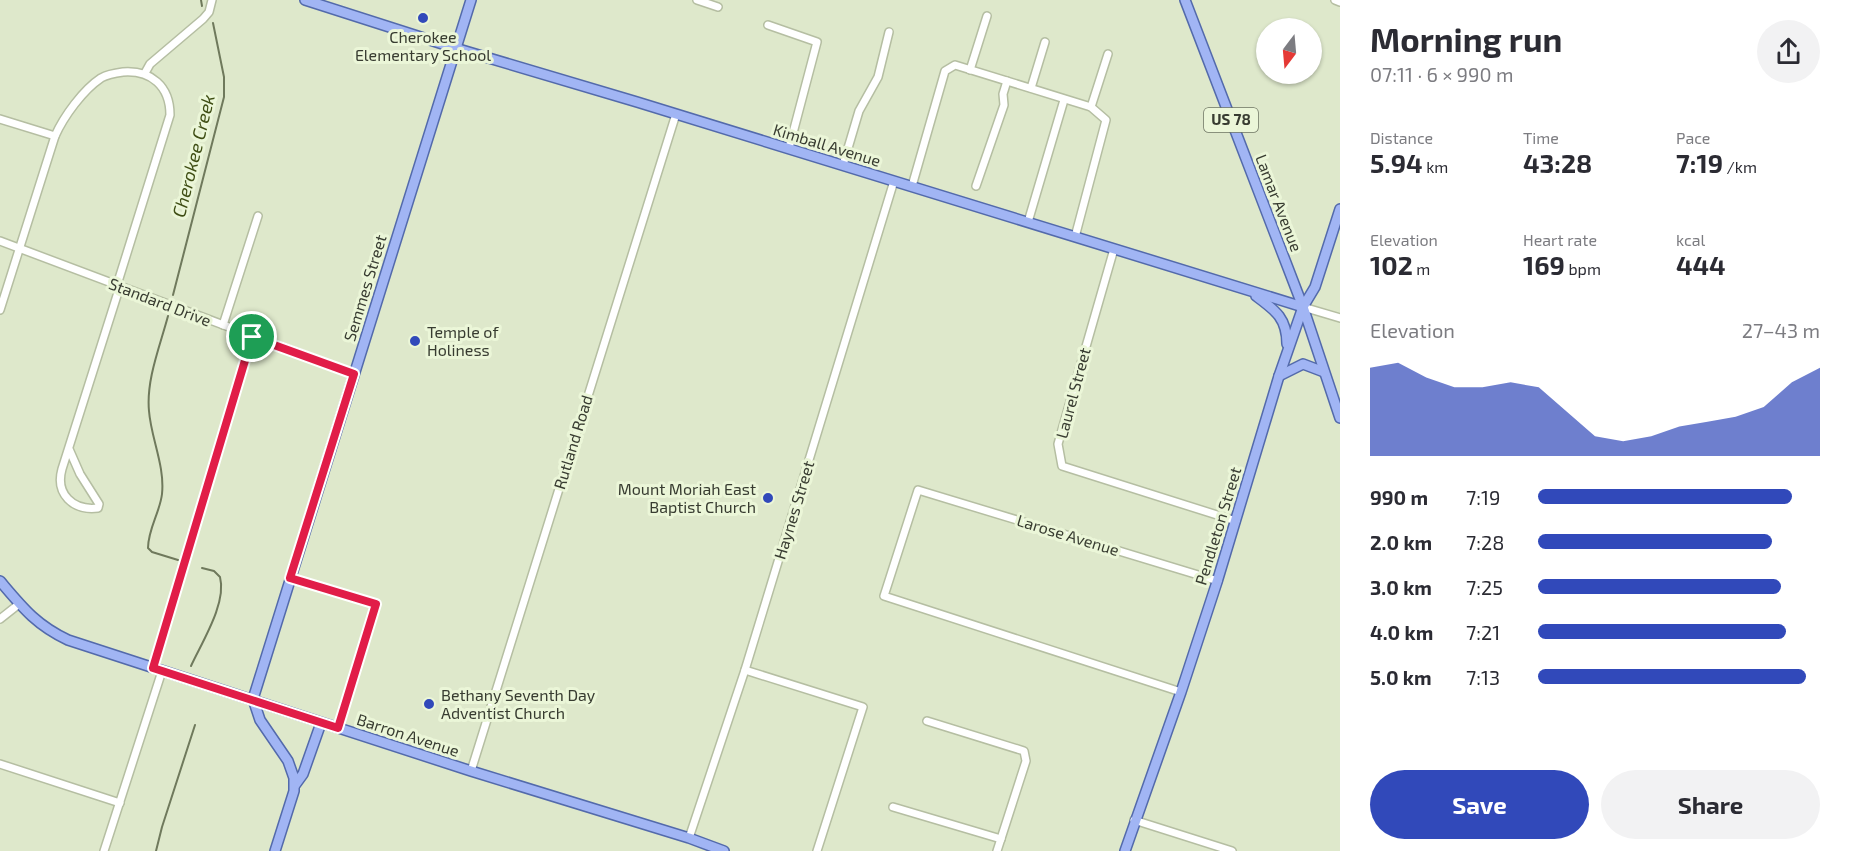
<!DOCTYPE html>
<html lang="en">
<head>
<meta charset="utf-8">
<style>
  body { margin:0; font-family:"Exo 2",sans-serif; background:#f2f2f3; color:#2b2b33; height:100vh; display:flex; flex-direction:column; font-size:22px; white-space:nowrap }
  * { box-sizing:border-box; margin:0 }
  p { font-size:20px; color:#7c7c81 }
  .icon { flex:none; width:33px; height:33px; fill:none; stroke:currentColor; stroke-width:2; stroke-linecap:round; stroke-linejoin:round }
  .map { position:relative; flex:1; overflow:hidden }
  .side { display:flex; flex-direction:column; background:#fff; width:510px }
  .side>* { flex:none }
  .needle { width:39px; rotate:196deg }
  .tools { position:absolute; left:1256px; top:18px; display:grid; gap:12px }
  .tools a { display:grid; place-items:center; width:66px; height:66px; border-radius:50%; background:#fff; box-shadow:0 2px 4px #0004; font-size:30px }
  .pin { position:absolute; display:grid; place-items:center; width:51px; height:51px; color:#fff; margin:-26px; border:3px solid #fff; border-radius:50%; box-shadow:0 2px 6px #0007 }
  .round { display:grid; place-items:center; flex:none; width:63px; height:63px; border-radius:32px; background:#f2f2f3 }
  .overview { display:flex; align-items:center; justify-content:space-between; height:102px; padding:0 30px }
  h1 { font-size:33px; font-weight:700; line-height:45px }
  .figures { display:grid; grid-template-columns:repeat(3,1fr); gap:9px; height:102px; padding:6px 30px }
  .figures div { display:grid; align-content:center }
  .figures b { font-size:26px; font-weight:700 }
  .figures small { font-size:16px; font-weight:400 }
  .figures p { font-size:16px }
  .chart { height:168px; padding:12px 30px }
  .chart p { display:flex; justify-content:space-between }
  .chart svg { width:100%; height:108px; margin-top:6px; fill:#3149ba; opacity:.7 }
  .action { display:flex; gap:12px; margin-top:auto; padding:12px 30px }
  .action a { flex:1; height:69px; border-radius:36px; background:#3149ba; color:#fff; font-size:24px; font-weight:700; line-height:69px; text-align:center }
  .action a+a { background:#f2f2f3; color:#2b2b33 }
  ul { padding:0 30px; list-style:none; font-size:20px }
  li { display:grid; grid-template-columns:96px 72px 1fr; align-items:center; height:45px }
  li i { height:15px; border-radius:8px; background:#3149ba }
  main { display:flex; flex:1; min-height:0 }
  .map>svg:first-child { display:block }
  .lines { fill:none; stroke-linecap:round; stroke-linejoin:round }
  .stream { stroke:#6f795c; stroke-width:2 }
  .minor-casing { stroke:#b5bea2; stroke-width:10 }
  .major-casing { stroke:#536aab; stroke-width:12 }
  .minor { stroke:#fff; stroke-width:7 }
  .major { stroke:#a1b5f4; stroke-width:9 }
  .route-casing { stroke:#fff; stroke-width:12 }
  .route { stroke:#e11d48; stroke-width:8 }
  .poi-dot { fill:#3149ba; stroke:#ebf6d8; stroke-width:2 }
  .labels { text-anchor:middle; stroke-width:6; stroke-linejoin:round; paint-order:stroke }
  .shield { fill:#ebf6d8; stroke:#6e7463; stroke-width:1.5 }
  .shield-label { font-size:15px; font-weight:bold; fill:#383c31 }
  .poi-label { font-size:16px; fill:#383c31; stroke:#ebf6d8; text-anchor:start }
  .street-label { font-size:16px; fill:#383c31; stroke:#ebf6d8 }
  .water-label { font-size:18px; font-style:italic; fill:#3f4e14; stroke:#ebf6d8 }
</style>
</head>
<body>
<main>
<div class="map">
<svg width="1340" height="851" viewBox="0 0 1340 851">
  <rect width="100%" height="100%" fill="#dee8cb"/>
  <g class="lines">
    <g class="stream">
      <polyline points="201,0 202,6"/>
      <polyline points="173,295 224,97 224,77 213,23"/>
      <path d="M168 316C160 346 146 380 149 411 151 438 165 466 162 494 160 512 148 529 148 548L152 552 178 560"/>
      <path d="M191 666C202 642 227 603 220 577L214 571 202 568"/>
      <polyline points="156,851 162,827 195,725"/>
    </g>
    <defs>
      <g id="minor">
        <polyline points="697,0 718,7"/>
        <polyline points="1335,0 1340,2"/>
        <polyline points="768,25 817,42 789,148"/>
        <polyline points="970,70 987,16"/>
        <polyline points="145,73 150,64 203,19 209,12 212,0"/>
        <polyline points="1031,88 1045,42"/>
        <polyline points="1091,107 1108,54"/>
        <polyline points="0,119 55,136"/>
        <polyline points="843,165 859,111 878,77 889,32"/>
        <polyline points="912,186 945,71 955,65 1091,107 1106,120 1075,237"/>
        <polyline points="976,186 1004,105 1003,94 1007,81"/>
        <polyline points="1028,222 1064,100"/>
        <polyline points="0,241 354,374"/>
        <polyline points="1114,249 1058,444 1062,466 1236,521"/>
        <polyline points="1303,307 1340,318"/>
        <path d="M0 310 55 136C64 116 83 90 101 78 108 74 115 73 123 72 151 70 170 86 170 115L117 285"/>
        <polyline points="223,325 258,216"/>
        <path d="M69 449 80 474 99 504 98 508C73 511 55 494 62 469L120 286"/>
        <polyline points="290,578 376,604 338,728"/>
        <polyline points="0,619 19,604"/>
        <polyline points="153,668 252,337"/>
        <polyline points="745,670 863,707 817,851"/>
        <polyline points="1181,692 884,596 918,490 1218,581"/>
        <polyline points="927,721 1024,751 1026,761 997,851"/>
        <polyline points="0,764 120,803"/>
        <polyline points="471,771 676,114"/>
        <polyline points="893,807 1001,839"/>
        <polyline points="1134,820 1232,851"/>
        <polyline points="689,838 745,670 894,181"/>
        <polyline points="104,851 162,671"/>
      </g>
      <g id="major">
        <polyline points="305,0 455,48 637,102 1303,307"/>
        <polyline points="1185,0 1303,307 1340,418"/>
        <path d="M1256 296C1275 310 1287 318 1287 344"/>
        <polyline points="1279,376 1303,364 1324,372"/>
        <path d="M0 581C22 607 36 625 68 640L471 771 689 838 724 851"/>
        <polyline points="295,785 303,774 321,723"/>
        <polyline points="275,851 294,791 294,778 288,761 260,720 253,699 471,0"/>
        <polyline points="1125,851 1181,692 1217,582 1279,376 1303,307 1315,287 1340,209"/>
      </g>
    </defs>
    <use href="#minor" class="minor-casing"/>
    <use href="#major" class="major-casing"/>
    <use href="#minor" class="minor"/>
    <use href="#major" class="major"/>
  </g>
  <g class="lines">
    <defs>
      <polygon id="route" points="252,337 354,374 290,578 376,604 338,728 153,668"/>
    </defs>
    <use href="#route" class="route-casing"/>
    <use href="#route" class="route"/>
  </g>
  <g class="poi-dot">
    <circle cx="423" cy="18" r="6"/>
    <circle cx="415" cy="341" r="6"/>
    <circle cx="768" cy="498" r="6"/>
    <circle cx="429" cy="704" r="6"/>
  </g>
  <g class="labels">
    <rect class="shield" x="1204" y="108" width="54" height="24" rx="4.5"/>
    <g class="shield-label">
      <text x="1231" y="125">US 78</text>
    </g>
    <g class="poi-label">
      <text x="423" y="43" text-anchor="middle">Cherokee<tspan x="423" dy="18">Elementary School</tspan></text>
      <text x="427" y="338">Temple of<tspan x="427" dy="18">Holiness</tspan></text>
      <text x="756" y="495" text-anchor="end">Mount Moriah East<tspan x="756" dy="18">Baptist Church</tspan></text>
      <text x="441" y="701">Bethany Seventh Day<tspan x="441" dy="18">Adventist Church</tspan></text>
    </g>
    <g class="street-label">
      <text transform="translate(827 145) rotate(17)" y="6">Kimball Avenue</text>
      <text transform="translate(1279 203) rotate(69)" y="6">Lamar Avenue</text>
      <text transform="translate(365 288) rotate(-73)" y="6">Semmes Street</text>
      <text transform="translate(160 302) rotate(21)" y="6">Standard Drive</text>
      <text transform="translate(1073 393) rotate(-75)" y="6">Laurel Street</text>
      <text transform="translate(573 442) rotate(-73)" y="6">Rutland Road</text>
      <text transform="translate(794 510) rotate(-73)" y="6">Haynes Street</text>
      <text transform="translate(1218 526) rotate(-73)" y="6">Pendleton Street</text>
      <text transform="translate(1068 535) rotate(17)" y="6">Larose Avenue</text>
      <text transform="translate(408 735) rotate(18)" y="6">Barron Avenue</text>
    </g>
    <g class="water-label">
      <text transform="translate(194 156) rotate(-76)" y="6">Cherokee Creek</text>
    </g>
  </g>
</svg>
<div class="tools">
<a><svg class="needle" viewBox="-14 -14 28 28"><path d="M0-13l5 13h-10z" fill="#e53935"/><path d="M0 13l5-13h-10z" fill="#7c7c81"/></svg></a>
</div>
<div class="pin" style="left:252px;top:337px;background:#1e9e55"><svg class="icon" aria-label="arrive" viewBox="0 0 24 24"><path d="M6 21V4h12l-3 4 3 4H6"/></svg></div>
</div>
<section class="side">
<div class="overview"><div><h1>Morning run</h1><p>07:11 · 6 × 990 m</p></div><a class="round"><svg class="icon" aria-label="share" viewBox="0 0 24 24"><path d="M12 15V3M7 8l5-5 5 5M5 13v7h14v-7"/></svg></a></div>
<div class="figures">
<div><p>Distance</p><b>5.94<small> km</small></b></div>
<div><p>Time</p><b>43:28</b></div>
<div><p>Pace</p><b>7:19<small> /km</small></b></div>
</div>
<div class="figures">
<div><p>Elevation</p><b>102<small> m</small></b></div>
<div><p>Heart rate</p><b>169<small> bpm</small></b></div>
<div><p>kcal</p><b>444</b></div>
</div>
<div class="chart"><p><span>Elevation</span>27–43 m</p>
<svg viewBox="0 0 160 44" preserveAspectRatio="none"><path d="M0 44V8L10 6L20 12L30 16L40 16L50 14L60 16L70 26L80 36L90 38L100 36L110 32L120 30L130 28L140 24L150 14L160 8V44z"/></svg>
</div>
<ul>
<li><b>990 m</b>7:19<i style="width:90%"></i></li>
<li><b>2.0 km</b>7:28<i style="width:83%"></i></li>
<li><b>3.0 km</b>7:25<i style="width:86%"></i></li>
<li><b>4.0 km</b>7:21<i style="width:88%"></i></li>
<li><b>5.0 km</b>7:13<i style="width:95%"></i></li>
</ul>
<div class="action"><a>Save</a><a>Share</a></div>
</section>
</main>
</body>
</html>
